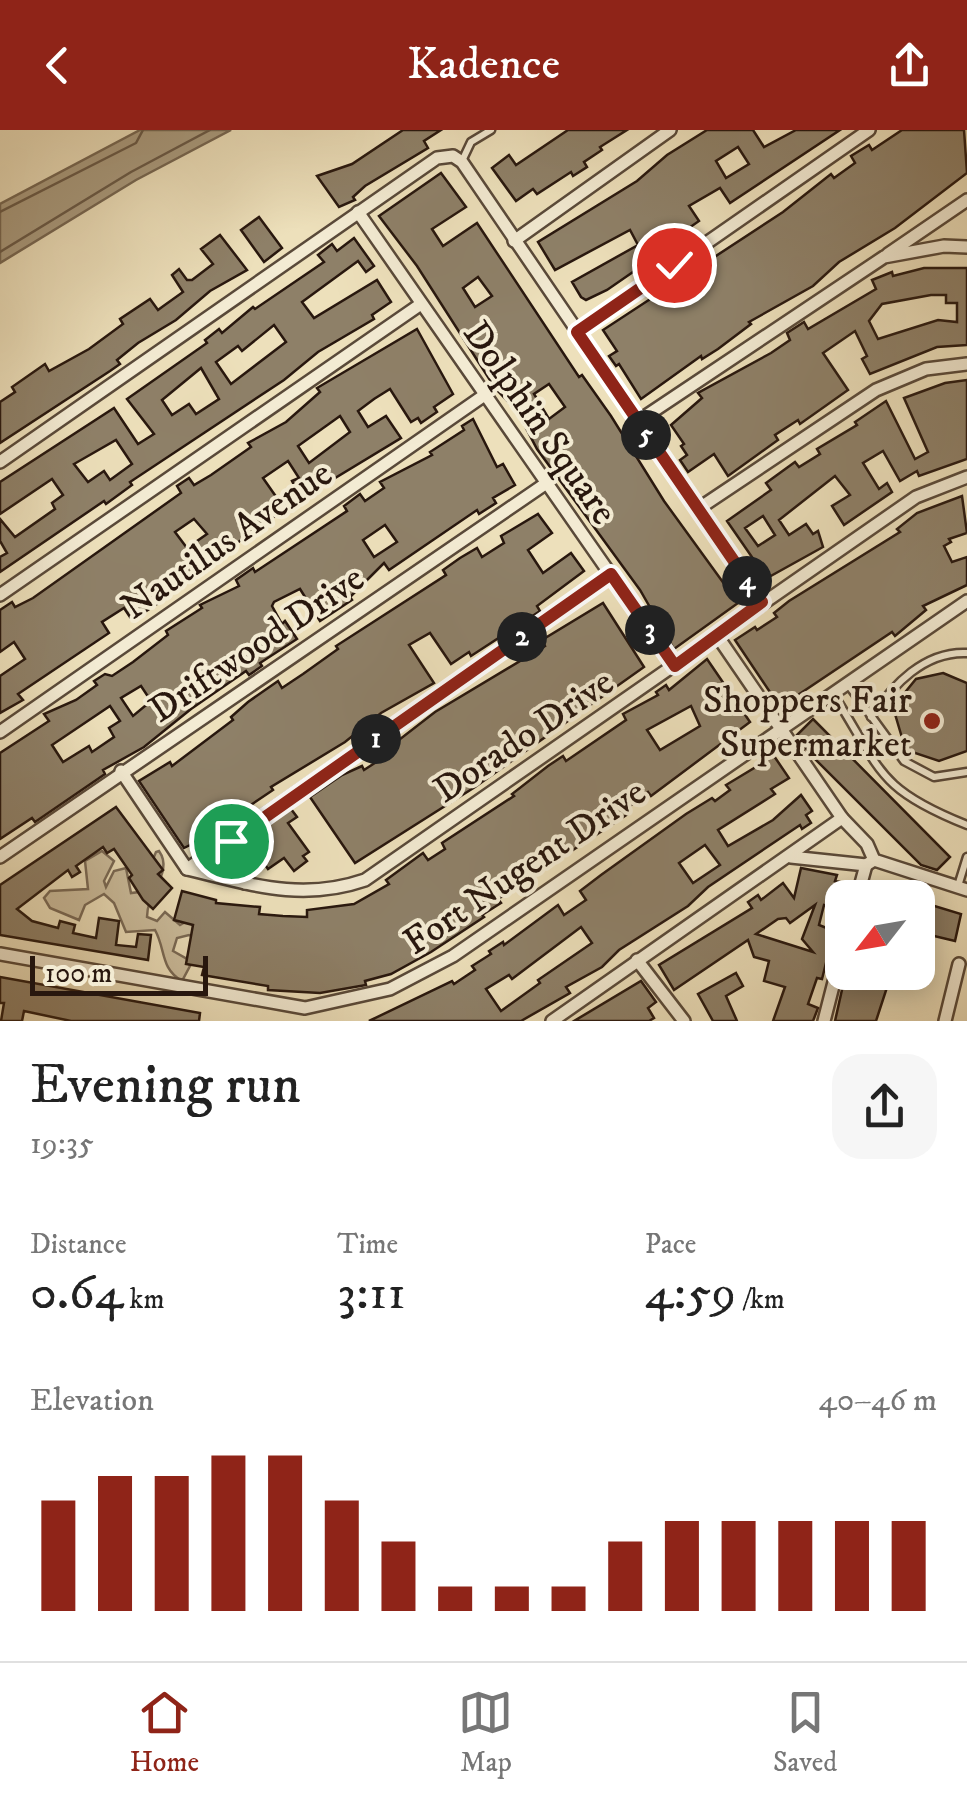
<!DOCTYPE html>
<html lang="en">
<head>
<meta charset="utf-8">
<style>
  body { margin:0; font-family:"IM FELL DW Pica",serif; background:#f6f6f6; color:#222; height:100vh; display:flex; flex-direction:column; font-size:38px; white-space:nowrap }
  * { box-sizing:border-box; margin:0 }
  p { font-size:32px; color:#767676 }
  .icon { flex:none; width:55px; height:55px; fill:none; stroke:currentColor; stroke-width:2; stroke-linecap:round; stroke-linejoin:round }
  .map { position:relative; height:891px; overflow:hidden }
  .sheet { display:flex; flex-direction:column; background:#fff; flex:1 }
  .sheet>* { flex:none }
  .needle { width:65px; rotate:239deg }
  .buttons { position:absolute; left:825px; top:750px; display:grid; gap:20px }
  .buttons a { display:grid; place-items:center; width:110px; height:110px; border-radius:20px; background:#fff; box-shadow:0 5px 25px #0003; font-size:50px }
  .scale { position:absolute; left:30px; bottom:25px; width:178px; box-sizing:border-box; padding-left:10px; border:5px solid #28170e; border-top:0; font-size:28px; line-height:35px; white-space:nowrap; color:#28170e; -webkit-text-stroke:8px #f3ebd3; paint-order:stroke }
  .pin { position:absolute; display:grid; place-items:center; width:85px; height:85px; color:#fff; margin:-42px; border:5px solid #fff; border-radius:50%; box-shadow:0 2px 10px #0007 }
  .km { position:absolute; width:50px; height:50px; margin:-25px; border-radius:50%; background:#222; color:#fff; font-size:28px; line-height:50px; text-align:center }
  .round { display:grid; place-items:center; flex:none; width:105px; height:105px; border-radius:30px; background:#f6f6f6 }
  .headline { display:flex; align-items:center; justify-content:space-between; height:170px; padding:0 30px }
  h1 { font-size:55px; font-weight:600; line-height:75px }
  .figures { display:grid; grid-template-columns:repeat(3,1fr); gap:15px; height:170px; padding:10px 30px }
  .figures div { display:grid; align-content:center }
  .figures b { font-size:50px; font-weight:600 }
  .figures small { font-size:28px; font-weight:400 }
  .figures p { font-size:28px }
  .chart { height:280px; padding:20px 30px }
  .chart p { display:flex; justify-content:space-between }
  .chart svg { width:100%; height:180px; margin-top:10px; stroke:#8f2418; stroke-width:6 }
  header { display:flex; justify-content:space-between; align-items:center; height:130px; padding:0 30px; background:#8f2418; color:#fff; font-size:45px; font-weight:600 }
  .menu { display:flex; justify-content:space-around; align-items:center; height:140px; border-top:2px solid #e0e0e0; background:#fff; font-size:28px; color:#767676 }
  .menu a { display:grid; justify-items:center; gap:5px }
  .menu .on { color:#8f2418 }
  .map>svg:first-child { display:block }
  .green { fill:#ccbe9e; stroke:#7a6a56; stroke-width:2.5 }
  .water { fill:#aa9c80; stroke:#766752; stroke-width:2.5 }
  .lines { fill:none; stroke-linecap:round; stroke-linejoin:round }
  .shore { stroke:#695a47; stroke-width:2.5 }
  .building { fill:#8e8068; stroke:#28170e; stroke-width:2.5; fill-rule:evenodd }
  .lane-casing { stroke:#594939; stroke-width:11 }
  .street-casing { stroke:#594939; stroke-width:16 }
  .lane { stroke:#f3ebd3; stroke-width:6 }
  .street { stroke:#f3ebd3; stroke-width:11 }
  .route-casing { stroke:#fff; stroke-width:20 }
  .route { stroke:#8f2418; stroke-width:12 }
  .poi-dot { fill:#8f2418; stroke:#f3ebd3; stroke-width:4 }
  .labels { text-anchor:middle; stroke-width:8; stroke-linejoin:round; paint-order:stroke }
  .street-label { font-size:38px; fill:#28170e; stroke:#f3ebd3 }
  .poi-label { font-size:38px; fill:#28170e; stroke:#f3ebd3; text-anchor:end }
</style>
</head>
<body>
<header><svg class="icon" aria-label="back" viewBox="0 0 24 24"><path d="M15 5l-7 7 7 7"/></svg>Kadence<svg class="icon" aria-label="share" viewBox="0 0 24 24"><path d="M12 15V3M7 8l5-5 5 5M5 13v7h14v-7"/></svg></header>
<div class="map">
<svg width="967" height="891" viewBox="0 0 967 891">
  <rect width="100%" height="100%" fill="#ede0bb"/>
  <filter id="stains"><feTurbulence type="fractalNoise" baseFrequency=".002" numOctaves="4"/><feColorMatrix values="0 0 0 0 .2 0 0 0 0 .09 0 0 0 0 .02 0 0 0 .5 -.17"/></filter>
  <radialGradient id="worn" r=".72"><stop offset=".6" stop-color="#630" stop-opacity="0"/><stop offset="1" stop-color="#630" stop-opacity=".3"/></radialGradient>
  <path class="green" d="M102 721 114 731 104 751 106 757 114 741 126 738 131 763 139 762 156 722 159 721C174 742 147 761 147 787L157 791 165 782 180 795 194 787 208 811 189 805 177 808 173 821 187 829 190 836 182 851C160 838 166 820 155 800L126 802 114 773 104 764 85 775 79 790 50 778 44 768 50 761 88 759 85 731Z"/>
  <polygon class="water" points="140,0 231,0 136,50 0,133 0,74"/>
  <g class="lines">
    <g class="shore">
      <polyline points="0,82 136,13 143,0"/>
      <polyline points="0,122 131,42 210,0"/>
    </g>
  </g>
  <g class="building">
    <polygon points="403,0 441,0 424,11 428,18 365,56 353,67 355,70 339,77 317,46 352,34"/>
    <polygon points="568,0 627,0 600,17 602,20 584,32 587,37 573,46 571,42 537,64 533,59 516,71 492,38 509,25 516,35"/>
    <path d="M707 0H753L764 17 796 0H840L730 73 720 58 689 76 699 91 653 123 658 131 649 137 646 133 607 160 586 170 581 167 572 152 638 115 630 100 555 140 538 112 637 51 667 25ZM738 17 749 34 726 48 716 31Z"/>
    <polygon points="902,0 964,0 967,43 895,98 839,132 813,156 749,192 751,194 718,219 702,229 701,226 641,269 619,234 616,236 609,226 617,221 603,200 783,82 831,44 834,48 855,33 851,26 869,15 872,20"/>
    <path d="M441 43 466 77 432 99 443 116 477 93 579 247 582 245 611 286 664 371 738 473 674 519 640 460 537 319 517 281 495 258 417 136 379 86ZM478 147 492 166 475 177 463 158ZM549 254 565 277 549 289 534 264Z"/>
    <polygon points="259,87 282,118 264,132 241,100"/>
    <polygon points="220,105 247,140 210,161 176,190 138,213 117,230 120,234 110,241 0,313 0,272 15,262 12,257 45,234 49,241 89,219 123,194 120,189 150,169 158,180 162,177 183,162 172,145 179,139 187,150 192,150 213,134 201,119"/>
    <path d="M354 108 374 136 366 142 358 131 302 172 314 188 377 150 391 172 372 185 374 189 318 222 284 250 130 352 132 355 106 374 104 371 0 442V427L7 423 0 411V389L15 407 55 379 52 373 63 365 52 349 0 384V352L114 278 138 314 154 304 127 269 207 213 205 210 219 199 222 203 253 177 255 179 324 132 318 125 332 114 337 121ZM274 195 286 212 231 254 216 232 238 216 242 221ZM201 238 219 269 196 284 189 274 172 285 162 270ZM116 310 132 334 110 350 104 341 88 352 74 334Z"/>
    <path d="M924 138H967V215L937 217 870 244 862 229 867 226 855 201 823 223 848 260 800 294 798 290 775 305 778 310 728 346 714 324 688 342 680 330 687 325 681 316 684 314 671 295 702 268 698 263 771 223 790 210 787 203 804 192 808 199 876 159 872 150 892 142 893 146ZM931 165H946V173H957V192L938 190 878 209 869 191 882 174Z"/>
    <path d="M417 199 453 264 434 277 437 282 421 293 418 288 411 292 390 259 374 269 358 281 368 297 386 286 401 308 289 376 161 467 163 470 151 478 132 490 124 478 102 492 109 503 18 564 23 570 0 583V546L25 529 14 512 0 522V480L12 472 15 477 33 468 181 363 177 356 189 348 194 355 211 345 251 317 248 313 286 292 320 262 317 258ZM340 286 350 302 309 333 298 316ZM288 331 299 348 292 351 295 357 277 368 263 348ZM194 389 207 404 187 418 175 402Z"/>
    <path d="M967 250V329L919 346 917 341 900 351 883 321 863 333 879 359 887 353 892 362 844 395 832 376 850 365 835 346 779 390 789 405 806 394 813 404 818 401 823 417 760 452 749 434 754 430 727 391 771 360 766 353 795 332 799 337 820 324 817 319 857 295 855 292 886 271 915 329 928 322 904 268 945 253ZM763 386 775 405 758 416 745 398Z"/>
    <path d="M473 289 497 337 503 334 515 355 493 368 496 373 479 384 477 380 389 440 384 433 350 467 352 470 320 491 300 459 274 472 272 476 282 494 285 491 297 509 260 533 262 536 249 545 246 541 191 579 144 617 103 640 105 644 35 692 32 688 0 709V623L49 591 44 584 76 570 97 555 94 551 105 544 112 546 133 532 168 505 166 501 202 478 200 475 239 456 236 450 253 438 255 442 347 381 344 376 360 364 365 371 384 358 380 352 432 325 430 322 464 300 462 296ZM385 395 397 412 374 427 363 410ZM141 556 151 571 133 586 121 568ZM110 576 120 591 109 598 114 607 92 622 89 616 63 632 52 615Z"/>
    <polygon points="962,366 967,403 949,409 951,412 944,416 952,432 967,427 967,455 923,476 926,480 895,506 892,502 780,577 735,510 755,497 757,500 777,487 774,483 789,471 900,402 897,399 917,383"/>
    <polygon points="538,384 552,403 528,420 543,443 571,423 584,441 537,476 540,481 471,526 469,522 451,534 430,503 409,515 434,553 381,583 345,612 271,657 273,660 218,697 220,700 184,718 139,651 170,632 172,636 233,590 231,587 248,572 278,551 282,558 303,544 338,519 336,516 446,445 443,440 460,428 477,418 482,427 504,413 501,406"/>
    <polygon points="603,473 644,537 475,657 355,733 310,667 342,645 362,636 364,640 384,627 382,623 435,582 545,516 542,510"/>
    <path d="M707 529 750 592 651 666 648 662 625 680 628 684 498 769 501 773 482 785 484 787 431 822 391 844 365 851 366 855 320 863 268 860V856L202 845 204 837 186 834 193 795 174 790 182 761 216 770V773L260 777 259 784 283 786 307 787V780L354 774 389 754 386 750 423 723 428 730 445 719 442 713 514 666 512 664 548 636 563 626 566 631 626 590 623 584 658 565 656 562 666 555 669 560ZM691 576 700 596 660 620 647 600Z"/>
    <polygon points="943,543 967,553 967,621 939,631 912,622 903,611 895,584 898,571 916,549"/>
    <polygon points="813,589 950,727 937,740 921,735 809,623 797,605"/>
    <path d="M774 626 789 648 771 659 775 664 718 700 728 716 773 690 801 665 812 681 806 685 811 693 802 699 800 695 708 757 688 776 619 820 602 837 566 857 570 863 521 891H369L452 851 454 854 475 840 472 836 491 824 489 821 503 812 504 815 558 775 564 785 586 770 580 761 601 745 686 684 712 668 715 671 730 660 726 655ZM705 715 720 735 693 753 679 733ZM581 797 592 813 538 850 540 853 501 881 486 859 509 845 512 849Z"/>
    <polygon points="116,677 163,740 158,744 172,758 153,779 143,770 129,748 132,745 114,719 107,723 103,717 76,736 80,742 72,747 68,740 17,779 32,791 58,798 60,791 75,795 73,803 96,808 99,788 119,791 116,815 136,817 138,804 151,805 148,830 0,805 0,755"/>
    <polygon points="291,679 297,687 288,693 309,722 303,726 307,731 294,741 284,728 268,739 247,709"/>
    <path d="M801 738 837 745 835 751 845 753 836 778 824 775 819 795 834 801 822 849 817 848 808 874 818 878 813 891H773L785 857 764 851 769 831 754 827 748 810 674 860 659 835 752 778 748 772 758 765 761 770 783 753 794 768ZM815 775 802 809 813 822 756 804 778 789 786 788 790 793Z"/>
    <polygon points="918,771 961,784 955,811 930,805 926,824 918,822"/>
    <polygon points="846,842 892,842 876,891 835,891"/>
    <polygon points="736,843 743,856 726,866 737,891 713,891 698,864"/>
    <polygon points="0,847 200,883 199,891 71,891 24,881 22,891 1,891 4,873 0,873"/>
    <polygon points="641,851 656,872 648,878 654,888 649,891 574,891"/>
  </g>
  <g class="lines">
    <defs>
      <g id="lane">
        <polyline points="462,31 471,12 491,0"/>
        <polyline points="847,553 904,631 934,647 967,642"/>
        <path d="M834 565C882 641 877 659 967 695"/>
        <path d="M871 587C893 555 924 521 967 523"/>
        <polyline points="958,756 967,727"/>
      </g>
      <g id="street">
        <polyline points="358,82 675,537"/>
        <polyline points="514,111 670,0"/>
        <polyline points="888,124 967,70"/>
        <polyline points="577,203 869,0"/>
        <polyline points="637,292 884,127 944,116 967,117"/>
        <polyline points="0,332 437,28 453,26 462,32 762,472"/>
        <polyline points="698,379 876,260 926,239 967,234"/>
        <polyline points="0,465 421,174"/>
        <polyline points="716,504 842,688 867,714 874,730 967,760"/>
        <polyline points="0,602 486,264"/>
        <path d="M121 641 187 739C250 754 301 772 365 750L916 367 967 347"/>
        <polyline points="231,711 245,753"/>
        <polyline points="0,727 548,352"/>
        <polyline points="791,727 866,735 874,730"/>
        <polyline points="187,739 611,444"/>
        <polyline points="857,768 866,735"/>
        <polyline points="0,824 305,878 390,859 453,826 967,471"/>
        <polyline points="637,830 684,891"/>
        <polyline points="552,891 842,688"/>
        <polyline points="824,891 842,821"/>
        <polyline points="945,891 959,834"/>
      </g>
    </defs>
    <use href="#lane" class="lane-casing"/>
    <use href="#street" class="street-casing"/>
    <use href="#lane" class="lane"/>
    <use href="#street" class="street"/>
  </g>
  <g class="lines">
    <defs>
      <polyline id="route" points="231,711 611,444 675,536 762,472 577,202 674,135"/>
    </defs>
    <use href="#route" class="route-casing"/>
    <use href="#route" class="route"/>
  </g>
  <circle class="poi-dot" cx="932" cy="591" r="10"/>
  <g class="labels">
    <g class="street-label">
      <text transform="translate(541 292) rotate(55)" y="13">Dolphin Square</text>
      <text transform="translate(226 409) rotate(-35)" y="13">Nautilus Avenue</text>
      <text transform="translate(256 513) rotate(-34)" y="13">Driftwood Drive</text>
      <text transform="translate(523 605) rotate(-34)" y="13">Dorado Drive</text>
      <text transform="translate(524 736) rotate(-34)" y="13">Fort Nugent Drive</text>
    </g>
    <g class="poi-label">
      <text x="912" y="582">Shoppers Fair<tspan x="912" dy="44">Supermarket</tspan></text>
    </g>
  </g>
  <rect width="100%" height="100%" filter="url(#stains)"/>
  <rect width="100%" height="100%" fill="url(#worn)"/>
</svg>
<div class="buttons">
<a><svg class="needle" viewBox="-14 -14 28 28"><path d="M0-13l5 13h-10z" fill="#e53935"/><path d="M0 13l5-13h-10z" fill="#767676"/></svg></a>
</div>
<div class="scale">100 m</div>
<div class="pin" style="left:231px;top:711px;background:#1e9e55"><svg class="icon" aria-label="arrive" viewBox="0 0 24 24"><path d="M6 21V4h12l-3 4 3 4H6"/></svg></div>
<div class="pin" style="left:674px;top:135px;background:#d93025"><svg class="icon" aria-label="check" viewBox="0 0 24 24"><path d="M5 12l5 5 9-10"/></svg></div>
<b class="km" style="left:376px;top:609px">1</b>
<b class="km" style="left:522px;top:507px">2</b>
<b class="km" style="left:650px;top:500px">3</b>
<b class="km" style="left:747px;top:451px">4</b>
<b class="km" style="left:646px;top:305px">5</b>
</div>
<section class="sheet">
<div class="headline"><div><h1>Evening run</h1><p>19:35</p></div><a class="round"><svg class="icon" aria-label="share" viewBox="0 0 24 24"><path d="M12 15V3M7 8l5-5 5 5M5 13v7h14v-7"/></svg></a></div>
<div class="figures">
<div><p>Distance</p><b>0.64<small> km</small></b></div>
<div><p>Time</p><b>3:11</b></div>
<div><p>Pace</p><b>4:59<small> /km</small></b></div>
</div>
<div class="chart"><p><span>Elevation</span>40–46 m</p>
<svg viewBox="0 0 160 44" preserveAspectRatio="none"><path d="M5 44V17M15 44V11M25 44V11M35 44V6M45 44V6M55 44V17M65 44V27M75 44V38M85 44V38M95 44V38M105 44V27M115 44V22M125 44V22M135 44V22M145 44V22M155 44V22"/></svg>
</div>
</section>
<nav class="menu">
<a class="on"><svg class="icon" aria-label="home" viewBox="0 0 24 24"><path d="M3 11l9-7 9 7M6 9v11h12V9"/></svg>Home</a>
<a><svg class="icon" aria-label="map" viewBox="0 0 24 24"><path d="M3 6l6-2 6 2 6-2v14l-6 2-6-2-6 2zM9 4v14M15 6v14"/></svg>Map</a>
<a><svg class="icon" aria-label="saved" viewBox="0 0 24 24"><path d="M7 4h10v16l-5-4-5 4z"/></svg>Saved</a>
</nav>
</body>
</html>
